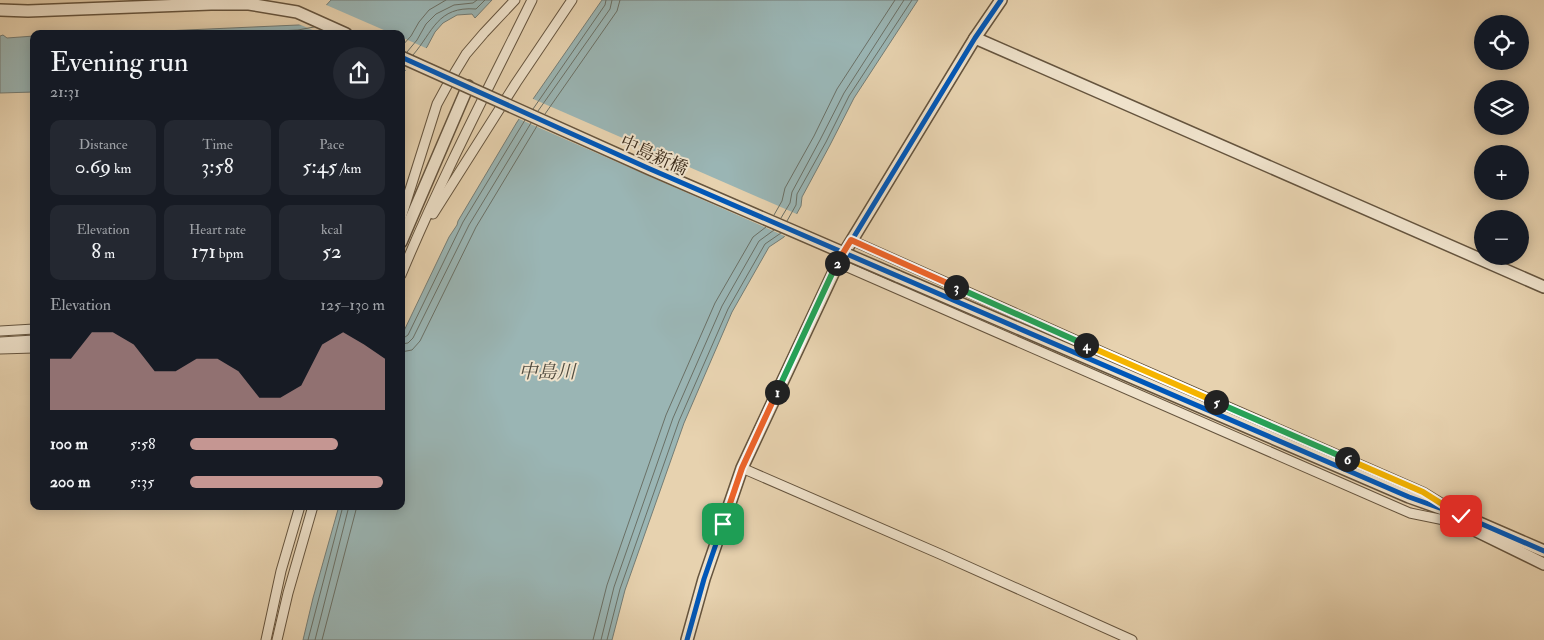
<!DOCTYPE html>
<html lang="en">
<head>
<meta charset="utf-8">
<style>
  body { margin:0; font-family:"IM FELL Double Pica","Noto Serif JP",serif; background:#242831; color:#f1f3f6; height:100vh; display:flex; flex-direction:column; font-size:19px; white-space:nowrap }
  * { box-sizing:border-box; margin:0 }
  p { font-size:16px; color:#9ea1a6 }
  .icon { flex:none; width:28px; height:28px; fill:none; stroke:currentColor; stroke-width:2; stroke-linecap:round; stroke-linejoin:round }
  .map { position:relative; flex:1; overflow:hidden }
  .drawer { position:absolute; left:30px; top:30px; width:375px; height:480px; display:flex; flex-direction:column; background:#171b24; border-radius:10px; box-shadow:0 2px 12px #0003 }
  .drawer>* { flex:none }
  .buttons { position:absolute; left:1474px; top:15px; display:grid; gap:10px }
  .buttons a { display:grid; place-items:center; width:55px; height:55px; border-radius:50%; background:#171b24; box-shadow:0 2px 12px #0003; font-size:25px }
  .pin { position:absolute; display:grid; place-items:center; width:42px; height:42px; color:#fff; margin:-21px; border-radius:10px; box-shadow:0 2px 8px #0006 }
  .km { position:absolute; width:25px; height:25px; margin:-12px; border-radius:50%; background:#222; color:#fff; font-size:14px; line-height:25px; text-align:center }
  .round { display:grid; place-items:center; flex:none; width:52px; height:52px; border-radius:26px; background:#242831 }
  .overview { display:flex; align-items:center; justify-content:space-between; height:85px; padding:0 20px }
  h1 { font-size:28px; font-weight:600; line-height:38px }
  .stats { display:grid; grid-template-columns:repeat(3,1fr); gap:8px; height:85px; padding:5px 20px }
  .stats div { display:grid; align-content:center; border-radius:10px; background:#242831; text-align:center }
  .stats b { font-size:21px; font-weight:600 }
  .stats small { font-size:14px; font-weight:400 }
  .stats p { font-size:14px }
  .chart { height:140px; padding:10px 20px }
  .chart p { display:flex; justify-content:space-between }
  .chart svg { width:100%; height:90px; margin-top:5px; fill:#c59692; opacity:.7 }
  ul { padding:0 20px; list-style:none; font-size:16px }
  li { display:grid; grid-template-columns:80px 60px 1fr; align-items:center; height:38px }
  li i { height:12px; border-radius:6px; background:#c59692 }
  .map>svg:first-child { display:block }
  .water { fill:#9ab5b4; stroke:#747d76 }
  .pier { fill:#e7d2af }
  .lines { fill:none; stroke-linecap:round; stroke-linejoin:round }
  .shore { stroke:#6a7066; stroke-width:1 }
  .minor-casing { stroke:#65543e; stroke-width:11 }
  .tertiary-casing { stroke:#65543e; stroke-width:14 }
  .minor { stroke:#efe2cb; stroke-width:9 }
  .tertiary { stroke:#efe2cb; stroke-width:11 }
  .tertiary-bridge-casing { stroke:#65543e; stroke-width:14; stroke-linecap:butt }
  .tertiary-bridge { stroke:#efe2cb; stroke-width:11 }
  .cycleway-casing { stroke:#efe2cb; stroke-width:8 }
  .cycleway { stroke:#0057b8; stroke-width:5 }
  .split-1-casing { stroke:#fff; stroke-width:10 }
  .split-2-casing { stroke:#fff; stroke-width:10 }
  .split-3-casing { stroke:#fff; stroke-width:10 }
  .split-4-casing { stroke:#fff; stroke-width:10 }
  .split-5-casing { stroke:#fff; stroke-width:10 }
  .split-6-casing { stroke:#fff; stroke-width:10 }
  .split-7-casing { stroke:#fff; stroke-width:10 }
  .split-1 { stroke:#f0652b; stroke-width:6 }
  .split-2 { stroke:#22a559; stroke-width:6 }
  .split-3 { stroke:#f0652b; stroke-width:6 }
  .split-4 { stroke:#22a559; stroke-width:6 }
  .split-5 { stroke:#f5b400; stroke-width:6 }
  .split-6 { stroke:#22a559; stroke-width:6 }
  .split-7 { stroke:#f5b400; stroke-width:6 }
  .labels { text-anchor:middle; stroke-width:4; stroke-linejoin:round; paint-order:stroke }
  .street-label { font-size:18px; fill:#3a2a19; stroke:#efe2cb }
  .water-label { font-size:19px; font-style:italic; fill:#524d40; stroke:#efe2cb }
</style>
</head>
<body>
<div class="map">
<svg width="1544" height="640" viewBox="0 0 1544 640">
  <rect width="100%" height="100%" fill="#e7d2af"/>
  <filter id="stains"><feTurbulence type="fractalNoise" baseFrequency=".004" numOctaves="4"/><feColorMatrix values="0 0 0 0 .2 0 0 0 0 .09 0 0 0 0 .02 0 0 0 .5 -.17"/></filter>
  <radialGradient id="worn" r=".72"><stop offset=".6" stop-color="#630" stop-opacity="0"/><stop offset="1" stop-color="#630" stop-opacity=".3"/></radialGradient>
  <g class="water">
    <polygon points="331,0 492,0 475,18 472,14 457,15 443,23 435,32 427,47 403,73 401,73 401,34 97,34 298,25 309,24"/>
    <polygon points="602,0 918,0 854,98 830,145 802,197 801,206 784,237 769,247 732,312 684,423 625,590 612,640 303,640 313,598 339,506 401,506 401,337 449,237 457,225 458,221 517,122"/>
    <polygon points="3,35 7,38 34,36 34,92 0,93 0,36"/>
  </g>
  <g class="pier">
    <polygon points="324,4 393,34 322,34 296,23 312,20"/>
    <polygon points="401,37 428,49 408,71 401,68"/>
    <polygon points="531,98 799,215 787,237 517,118"/>
  </g>
  <g class="lines">
    <g class="shore">
      <polyline points="215,34 298,30 314,27"/>
      <polyline points="401,47 411,36 419,22 429,10 446,0"/>
      <polyline points="407,52 417,40 426,24 436,14 454,5 473,3 477,0"/>
      <path d="M413 55C433 32 437 6 476 9L485 0"/>
      <polyline points="533,109 605,5 606,0"/>
      <polyline points="538,111 610,9 612,0"/>
      <polyline points="545,114 617,11 620,0"/>
      <polyline points="774,215 782,201 785,188 814,136 837,89 895,0"/>
      <polyline points="781,218 790,203 792,192 820,140 844,93 904,0"/>
      <polyline points="787,221 796,205 797,194 826,142 849,96 912,0"/>
      <polyline points="401,338 405,337 408,335 463,222 525,120"/>
      <polyline points="401,344 408,343 413,338 469,225 531,123"/>
      <polyline points="401,352 412,350 420,341 476,227 537,126"/>
      <polyline points="308,640 343,506"/>
      <polyline points="315,640 349,506"/>
      <polyline points="322,640 357,506"/>
      <polyline points="593,640 607,585 666,415 715,303 753,237 766,227"/>
      <polyline points="601,640 614,587 673,418 722,306 759,241 774,230"/>
      <polyline points="607,640 620,589 679,421 728,309 765,244 781,233"/>
    </g>
    <defs>
      <g id="minor">
        <polyline points="433,214 516,83 572,0"/>
        <polyline points="401,218 437,104 449,82 466,54 484,33 515,0"/>
        <polyline points="851,240 1107,354 1423,492 1446,506"/>
        <polyline points="838,263 1410,513 1454,522"/>
        <path d="M401 275C440 181 487 91 532 0"/>
        <polyline points="0,331 34,329"/>
        <polyline points="0,342 34,340"/>
        <polyline points="0,349 34,348"/>
        <polyline points="742,468 940,554 1132,640"/>
        <polyline points="266,640 281,571 300,506"/>
        <polyline points="277,640 288,593 313,506"/>
      </g>
      <g id="tertiary">
        <polyline points="0,10 28,11 211,4 249,4 297,12 346,34"/>
        <polyline points="975,38 1544,287"/>
        <polyline points="401,242 468,86"/>
        <polyline points="897,276 1409,497 1468,518 1544,551"/>
        <polyline points="1448,517 1544,564"/>
        <polyline points="687,640 704,579 742,468 838,263 975,38 1001,0"/>
      </g>
    </defs>
    <use href="#minor" class="minor-casing"/>
    <use href="#tertiary" class="tertiary-casing"/>
    <use href="#minor" class="minor"/>
    <use href="#tertiary" class="tertiary"/>
    <defs>
      <polyline id="tertiary-bridge" points="401,57 650,169 897,276"/>
    </defs>
    <use href="#tertiary-bridge" class="tertiary-bridge-casing"/>
    <use href="#tertiary-bridge" class="tertiary-bridge"/>
    <defs>
      <g id="cycleway">
        <polyline points="401,57 650,169 1409,497 1468,518 1544,551"/>
        <polyline points="687,640 704,579 742,468 838,263 975,38 1001,0"/>
      </g>
    </defs>
    <use href="#cycleway" class="cycleway-casing"/>
    <use href="#cycleway" class="cycleway"/>
  </g>
  <g class="lines">
    <defs>
      <polyline id="split-1" points="723,524 742,468 777,392"/>
      <polyline id="split-2" points="777,392 837,263"/>
      <polyline id="split-3" points="837,263 851,240 956,287"/>
      <polyline id="split-4" points="956,287 1086,345"/>
      <polyline id="split-5" points="1086,345 1216,402"/>
      <polyline id="split-6" points="1216,402 1347,459"/>
      <polyline id="split-7" points="1347,459 1423,492 1461,516"/>
    </defs>
    <use href="#split-1" class="split-1-casing"/>
    <use href="#split-2" class="split-2-casing"/>
    <use href="#split-3" class="split-3-casing"/>
    <use href="#split-4" class="split-4-casing"/>
    <use href="#split-5" class="split-5-casing"/>
    <use href="#split-6" class="split-6-casing"/>
    <use href="#split-7" class="split-7-casing"/>
    <use href="#split-1" class="split-1"/>
    <use href="#split-2" class="split-2"/>
    <use href="#split-3" class="split-3"/>
    <use href="#split-4" class="split-4"/>
    <use href="#split-5" class="split-5"/>
    <use href="#split-6" class="split-6"/>
    <use href="#split-7" class="split-7"/>
  </g>
  <g class="labels">
    <g class="street-label">
      <text transform="translate(654 155) rotate(24)" y="6">中島新橋</text>
    </g>
    <g class="water-label">
      <text x="547" y="378">中島川</text>
    </g>
  </g>
  <rect width="100%" height="100%" filter="url(#stains)"/>
  <rect width="100%" height="100%" fill="url(#worn)"/>
</svg>
<div class="buttons">
<a><svg class="icon" aria-label="locate" viewBox="0 0 24 24"><circle cx="12" cy="12" r="6"/><path d="M12 2v4M12 18v4M2 12h4M18 12h4"/></svg></a>
<a><svg class="icon" aria-label="layers" viewBox="0 0 24 24"><path d="M12 4l9 5-9 5-9-5zM3 14l9 5 9-5"/></svg></a>
<a>+</a>
<a>−</a>
</div>
<div class="pin" style="left:723px;top:524px;background:#1e9e55"><svg class="icon" aria-label="arrive" viewBox="0 0 24 24"><path d="M6 21V4h12l-3 4 3 4H6"/></svg></div>
<div class="pin" style="left:1461px;top:516px;background:#d93025"><svg class="icon" aria-label="check" viewBox="0 0 24 24"><path d="M5 12l5 5 9-10"/></svg></div>
<b class="km" style="left:777px;top:392px">1</b>
<b class="km" style="left:837px;top:263px">2</b>
<b class="km" style="left:956px;top:287px">3</b>
<b class="km" style="left:1086px;top:345px">4</b>
<b class="km" style="left:1216px;top:402px">5</b>
<b class="km" style="left:1347px;top:459px">6</b>
<section class="drawer">
<div class="overview"><div><h1>Evening run</h1><p>21:31</p></div><a class="round"><svg class="icon" aria-label="share" viewBox="0 0 24 24"><path d="M12 15V3M7 8l5-5 5 5M5 13v7h14v-7"/></svg></a></div>
<div class="stats">
<div><p>Distance</p><b>0.69<small> km</small></b></div>
<div><p>Time</p><b>3:58</b></div>
<div><p>Pace</p><b>5:45<small> /km</small></b></div>
</div>
<div class="stats">
<div><p>Elevation</p><b>8<small> m</small></b></div>
<div><p>Heart rate</p><b>171<small> bpm</small></b></div>
<div><p>kcal</p><b>52</b></div>
</div>
<div class="chart"><p><span>Elevation</span>125–130 m</p>
<svg viewBox="0 0 160 44" preserveAspectRatio="none"><path d="M0 44V19L10 19L20 6L30 6L40 12L50 25L60 25L70 19L80 19L90 25L100 38L110 38L120 32L130 12L140 6L150 12L160 19V44z"/></svg>
</div>
<ul>
<li><b>100 m</b>5:58<i style="width:76%"></i></li>
<li><b>200 m</b>5:35<i style="width:99%"></i></li>
</ul>
</section>
</div>
</body>
</html>
